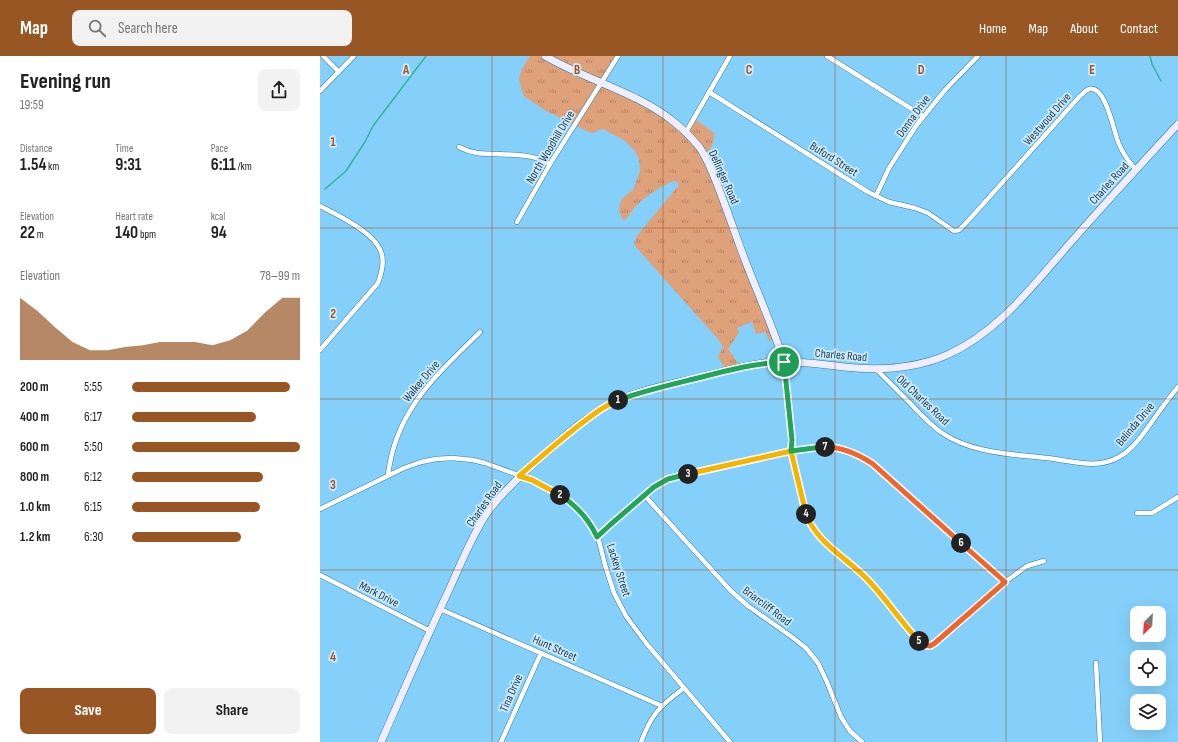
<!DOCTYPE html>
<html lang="en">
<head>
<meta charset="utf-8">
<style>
  body { margin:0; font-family:"Sofia Sans Condensed",sans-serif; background:#f2f2f2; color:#222; height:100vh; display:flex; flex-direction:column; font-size:15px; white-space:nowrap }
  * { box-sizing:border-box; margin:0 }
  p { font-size:13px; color:#767676 }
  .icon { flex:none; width:22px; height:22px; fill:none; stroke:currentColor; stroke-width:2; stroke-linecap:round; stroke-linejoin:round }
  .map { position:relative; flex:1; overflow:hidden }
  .drawer { display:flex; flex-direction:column; background:#fff; width:320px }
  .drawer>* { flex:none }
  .needle { width:26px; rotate:204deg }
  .controls { position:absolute; left:810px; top:550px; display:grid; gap:8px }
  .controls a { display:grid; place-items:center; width:36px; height:36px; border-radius:8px; background:#fff; box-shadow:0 4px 16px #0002; font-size:20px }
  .pin { position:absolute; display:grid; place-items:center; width:34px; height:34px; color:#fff; margin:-17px; border:2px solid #fff; border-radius:50%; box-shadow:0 1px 4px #0007 }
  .km { position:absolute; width:20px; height:20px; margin:-10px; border-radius:50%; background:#222; color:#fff; font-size:11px; line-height:20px; text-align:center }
  .round { display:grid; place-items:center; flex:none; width:42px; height:42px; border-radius:8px; background:#f2f2f2 }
  .overview { display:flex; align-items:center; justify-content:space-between; height:68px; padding:0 20px }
  h1 { font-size:22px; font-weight:700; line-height:30px }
  .stats { display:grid; grid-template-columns:repeat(3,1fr); gap:6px; height:68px; padding:4px 20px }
  .stats div { display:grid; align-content:center }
  .stats b { font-size:17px; font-weight:700 }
  .stats small { font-size:11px; font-weight:400 }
  .stats p { font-size:11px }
  .chart { height:112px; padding:8px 20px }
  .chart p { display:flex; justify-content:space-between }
  .chart svg { width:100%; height:72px; margin-top:4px; fill:#995625; opacity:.7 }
  .button { display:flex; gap:8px; margin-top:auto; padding:8px 20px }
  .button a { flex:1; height:46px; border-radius:8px; background:#995625; color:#fff; font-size:16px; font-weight:700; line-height:46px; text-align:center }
  .button a+a { background:#f2f2f2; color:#222 }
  ul { padding:0 20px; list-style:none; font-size:13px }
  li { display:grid; grid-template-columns:64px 48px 1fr; align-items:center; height:30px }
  li i { height:10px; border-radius:5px; background:#995625 }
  header { display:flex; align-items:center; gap:24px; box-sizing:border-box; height:56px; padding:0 20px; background:#995625; color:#fff }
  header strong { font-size:19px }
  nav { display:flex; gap:22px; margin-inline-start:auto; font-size:14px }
  .search { width:280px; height:36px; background:#f2f2f2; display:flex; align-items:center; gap:10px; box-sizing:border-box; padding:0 14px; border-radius:8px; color:#767676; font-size:15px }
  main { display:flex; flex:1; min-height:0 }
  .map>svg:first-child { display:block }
  .grass { fill:url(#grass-tufts) }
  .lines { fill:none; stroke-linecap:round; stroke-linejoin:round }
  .stream { stroke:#31b698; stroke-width:1.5 }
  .street-casing { stroke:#2d7ca3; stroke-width:5.5 }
  .secondary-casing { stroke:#2d7ca3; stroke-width:8 }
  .street { stroke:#fff; stroke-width:4.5 }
  .secondary { stroke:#f0edfe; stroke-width:7 }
  .split-1-casing { stroke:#fff; stroke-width:8 }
  .split-2-casing { stroke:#fff; stroke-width:8 }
  .split-3-casing { stroke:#fff; stroke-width:8 }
  .split-4-casing { stroke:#fff; stroke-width:8 }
  .split-5-casing { stroke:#fff; stroke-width:8 }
  .split-6-casing { stroke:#fff; stroke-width:8 }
  .split-7-casing { stroke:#fff; stroke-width:8 }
  .split-8-casing { stroke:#fff; stroke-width:8 }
  .split-1 { stroke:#22a559; stroke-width:5 }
  .split-2 { stroke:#f5b400; stroke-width:5 }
  .split-3 { stroke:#22a559; stroke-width:5 }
  .split-4 { stroke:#f5b400; stroke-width:5 }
  .split-5 { stroke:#f5b400; stroke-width:5 }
  .split-6 { stroke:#f0652b; stroke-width:5 }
  .split-7 { stroke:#f0652b; stroke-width:5 }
  .split-8 { stroke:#22a559; stroke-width:5 }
  .grid { fill:none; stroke:#aa501f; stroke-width:1; stroke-opacity:0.55 }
  .labels { text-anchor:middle; stroke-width:3.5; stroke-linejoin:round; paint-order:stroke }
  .street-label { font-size:12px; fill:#1a3a4b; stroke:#ceebfc }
  .grid-label { font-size:13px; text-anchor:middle; font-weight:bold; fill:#aa501f; stroke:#ceebfc; stroke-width:3.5; stroke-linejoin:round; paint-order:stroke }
</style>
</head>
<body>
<header>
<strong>Map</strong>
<div class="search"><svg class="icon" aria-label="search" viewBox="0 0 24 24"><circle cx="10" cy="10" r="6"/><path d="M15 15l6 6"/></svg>Search here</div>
<nav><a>Home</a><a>Map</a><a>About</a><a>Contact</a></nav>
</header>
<main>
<section class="drawer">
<div class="overview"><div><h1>Evening run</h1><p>19:59</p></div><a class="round"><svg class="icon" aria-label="share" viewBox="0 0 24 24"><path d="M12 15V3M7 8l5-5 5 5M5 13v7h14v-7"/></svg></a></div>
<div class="stats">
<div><p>Distance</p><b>1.54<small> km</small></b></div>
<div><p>Time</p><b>9:31</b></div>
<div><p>Pace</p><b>6:11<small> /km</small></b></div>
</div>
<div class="stats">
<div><p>Elevation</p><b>22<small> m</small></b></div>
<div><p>Heart rate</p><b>140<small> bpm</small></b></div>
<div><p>kcal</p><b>94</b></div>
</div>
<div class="chart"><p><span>Elevation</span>78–99 m</p>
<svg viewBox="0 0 160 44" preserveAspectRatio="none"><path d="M0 44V6L10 14L20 24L30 33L40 38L50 38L60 36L70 35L80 33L90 33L100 33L110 35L120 32L130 26L140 15L150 6L160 6V44z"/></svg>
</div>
<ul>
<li><b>200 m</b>5:55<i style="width:94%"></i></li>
<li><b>400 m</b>6:17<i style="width:74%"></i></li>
<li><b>600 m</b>5:50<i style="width:100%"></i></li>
<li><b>800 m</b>6:12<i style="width:78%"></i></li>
<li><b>1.0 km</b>6:15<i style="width:76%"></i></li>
<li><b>1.2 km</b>6:30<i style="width:65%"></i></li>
</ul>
<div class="button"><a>Save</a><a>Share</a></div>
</section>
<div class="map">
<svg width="858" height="686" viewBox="0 0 858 686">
  <defs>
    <pattern id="grass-tufts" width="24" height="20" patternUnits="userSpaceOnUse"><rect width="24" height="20" fill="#dea17a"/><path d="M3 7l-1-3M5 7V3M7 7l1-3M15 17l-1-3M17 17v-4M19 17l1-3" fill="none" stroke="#b38466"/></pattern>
  </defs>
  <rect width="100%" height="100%" fill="#84d0fa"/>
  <path class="grass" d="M210 0H298L281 27 321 46 366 76 374 62 394 77C396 85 389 94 385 101L456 282 449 285 446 276 436 278 432 266 417 272 419 277 408 293 418 307 421 308 405 315 403 309 398 301 403 291 398 283 315 190 314 187 317 180 358 130 359 127 354 125C342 129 325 141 316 150 312 154 310 159 306 163L304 164 302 162 299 155 300 147 302 143 313 134 320 115 319 103 315 95 305 85 283 73 278 74 274 77H271L226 55 204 40 201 32 199 21 203 11Z"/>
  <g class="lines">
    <g class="stream">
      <polyline points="830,0 832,8 841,25"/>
      <polyline points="5,133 26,115 45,86 53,70 106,0"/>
    </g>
    <defs>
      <g id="street">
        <polyline points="3,0 19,16"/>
        <polyline points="507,0 603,60"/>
        <polyline points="0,35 34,0"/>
        <path d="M389 36 548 136 569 146 595 152 608 157 634 175 639 174 646 167 760 40C763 38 766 33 770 33 786 30 794 77 799 88 803 98 809 106 816 114"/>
        <polyline points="366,76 410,0"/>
        <path d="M139 91C145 94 151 96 157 97 182 100 208 95 230 108"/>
        <polyline points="556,140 569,112 596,70 625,34 658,0"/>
        <path d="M0 150C19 160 57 177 62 199 64 209 61 218 58 227L0 294"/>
        <polyline points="197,166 230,108 298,0"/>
        <path d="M464 306 472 384 471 395 487 460C501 488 529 503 550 526 567 545 581 567 599 585L604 589 610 590 615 587 685 526 707 510 724 505"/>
        <path d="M557 314C567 324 577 334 587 344 598 355 609 368 622 377 655 399 697 398 734 403 756 406 778 413 799 401 815 392 825 375 836 360 843 350 850 341 858 331"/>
        <path d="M68 419C76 353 116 320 160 276"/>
        <polyline points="324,439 411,535 428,550 472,581 486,592 498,607 507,626 521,661 530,675 542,686"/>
        <polyline points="0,453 84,412 101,406 116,403 132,402 153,404 165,407 212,424 231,434 246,443 259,453 268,463 279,485 285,509 294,537 306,560 326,587 410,686"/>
        <polyline points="817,457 832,457 858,441"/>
        <path d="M277 481 324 439 342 426 348 423 481 393C511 389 528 390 553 408L685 526"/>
        <polyline points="0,519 110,575"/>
        <polyline points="120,553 342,650"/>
        <polyline points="776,607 780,686"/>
        <polyline points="181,686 221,597"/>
        <path d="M321 686C332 657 340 650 364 632"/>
      </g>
      <g id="secondary">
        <path d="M225 0C266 24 317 36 354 66 364 74 372 82 380 92 390 107 396 125 402 141 410 162 417 183 425 204 438 238 453 271 464 306"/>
        <path d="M61 686C83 636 105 585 128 536 140 510 151 481 167 457 185 433 206 414 228 395 248 377 270 358 294 346 322 333 354 328 384 320 406 315 430 308 453 306 477 305 501 308 524 311 559 315 594 313 627 299 679 276 714 228 751 186 786 146 822 107 858 68"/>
      </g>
    </defs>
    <use href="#street" class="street-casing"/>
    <use href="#secondary" class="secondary-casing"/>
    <use href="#street" class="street"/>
    <use href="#secondary" class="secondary"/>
  </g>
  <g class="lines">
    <defs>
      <path id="split-1" d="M298 344C326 334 354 328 382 321 409 314 436 307 464 306"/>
      <path id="split-2" d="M240 439 212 424 199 420C221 401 243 381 266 364 276 356 287 349 298 344"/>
      <path id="split-3" d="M240 439C257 450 269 463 277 481L290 469 334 431 348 423 368 418"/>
      <polyline id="split-4" points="368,418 471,395 486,458"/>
      <path id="split-5" d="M486 458C497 488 529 503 549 525 567 544 581 566 599 585"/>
      <polyline id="split-6" points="599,585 604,589 610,590 615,587 685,526 641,487"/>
      <path id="split-7" d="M505 391C523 391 538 398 553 408L641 487"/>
      <polyline id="split-8" points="464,306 472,384 471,395 494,392 505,391"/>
    </defs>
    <use href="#split-1" class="split-1-casing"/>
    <use href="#split-2" class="split-2-casing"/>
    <use href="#split-3" class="split-3-casing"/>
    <use href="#split-4" class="split-4-casing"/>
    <use href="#split-5" class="split-5-casing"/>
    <use href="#split-6" class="split-6-casing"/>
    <use href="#split-7" class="split-7-casing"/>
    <use href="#split-8" class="split-8-casing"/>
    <use href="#split-1" class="split-1"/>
    <use href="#split-2" class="split-2"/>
    <use href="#split-3" class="split-3"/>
    <use href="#split-4" class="split-4"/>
    <use href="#split-5" class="split-5"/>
    <use href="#split-6" class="split-6"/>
    <use href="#split-7" class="split-7"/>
    <use href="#split-8" class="split-8"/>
  </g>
  <path class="grid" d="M172 0V686M343 0V686M515 0V686M686 0V686M0 172H858M0 343H858M0 514H858"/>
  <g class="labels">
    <g class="street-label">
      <text transform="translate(593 60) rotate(-54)" y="4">Donna Drive</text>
      <text transform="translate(727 63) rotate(-49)" y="4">Westwood Drive</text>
      <text transform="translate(230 91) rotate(-59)" y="4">North Woodhill Drive</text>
      <text transform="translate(514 103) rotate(32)" y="4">Buford Street</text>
      <text transform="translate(404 121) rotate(66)" y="4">Dellinger Road</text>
      <text transform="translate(789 127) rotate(-48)" y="4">Charles Road</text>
      <text transform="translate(521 299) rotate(5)" y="4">Charles Road</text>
      <text transform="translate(101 325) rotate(-50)" y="4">Walker Drive</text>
      <text transform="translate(603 344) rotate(43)" y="4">Old Charles Road</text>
      <text transform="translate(815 368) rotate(-50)" y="4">Belinda Drive</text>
      <text transform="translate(164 448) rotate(-55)" y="4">Charles Road</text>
      <text transform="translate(299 514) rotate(72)" y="4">Lackey Street</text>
      <text transform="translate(59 538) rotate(27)" y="4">Mark Drive</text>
      <text transform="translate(447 550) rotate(37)" y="4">Briarcliff Road</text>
      <text transform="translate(235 592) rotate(24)" y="4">Hunt Street</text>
      <text transform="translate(191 637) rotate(-66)" y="4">Tina Drive</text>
    </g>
  </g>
  <g class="grid-label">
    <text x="86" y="18">A</text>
    <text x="257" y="18">B</text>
    <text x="429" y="18">C</text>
    <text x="601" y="18">D</text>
    <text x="772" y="18">E</text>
    <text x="13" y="90">1</text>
    <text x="13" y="262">2</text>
    <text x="13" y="433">3</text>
    <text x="13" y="605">4</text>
  </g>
</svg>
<div class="controls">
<a><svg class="needle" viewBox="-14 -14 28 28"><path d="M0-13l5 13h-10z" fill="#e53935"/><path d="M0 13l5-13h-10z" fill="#767676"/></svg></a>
<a><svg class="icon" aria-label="locate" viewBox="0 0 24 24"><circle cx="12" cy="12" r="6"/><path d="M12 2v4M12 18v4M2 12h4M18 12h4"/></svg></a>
<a><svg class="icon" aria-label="layers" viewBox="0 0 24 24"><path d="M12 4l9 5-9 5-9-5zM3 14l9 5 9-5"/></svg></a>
</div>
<div class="pin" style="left:464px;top:306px;background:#1e9e55"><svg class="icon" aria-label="arrive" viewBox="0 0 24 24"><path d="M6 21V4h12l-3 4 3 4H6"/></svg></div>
<b class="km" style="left:298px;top:344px">1</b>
<b class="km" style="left:240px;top:439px">2</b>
<b class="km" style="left:368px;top:418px">3</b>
<b class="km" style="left:486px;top:458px">4</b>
<b class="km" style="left:599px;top:585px">5</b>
<b class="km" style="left:641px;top:487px">6</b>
<b class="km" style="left:505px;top:391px">7</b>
</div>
</main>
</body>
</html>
